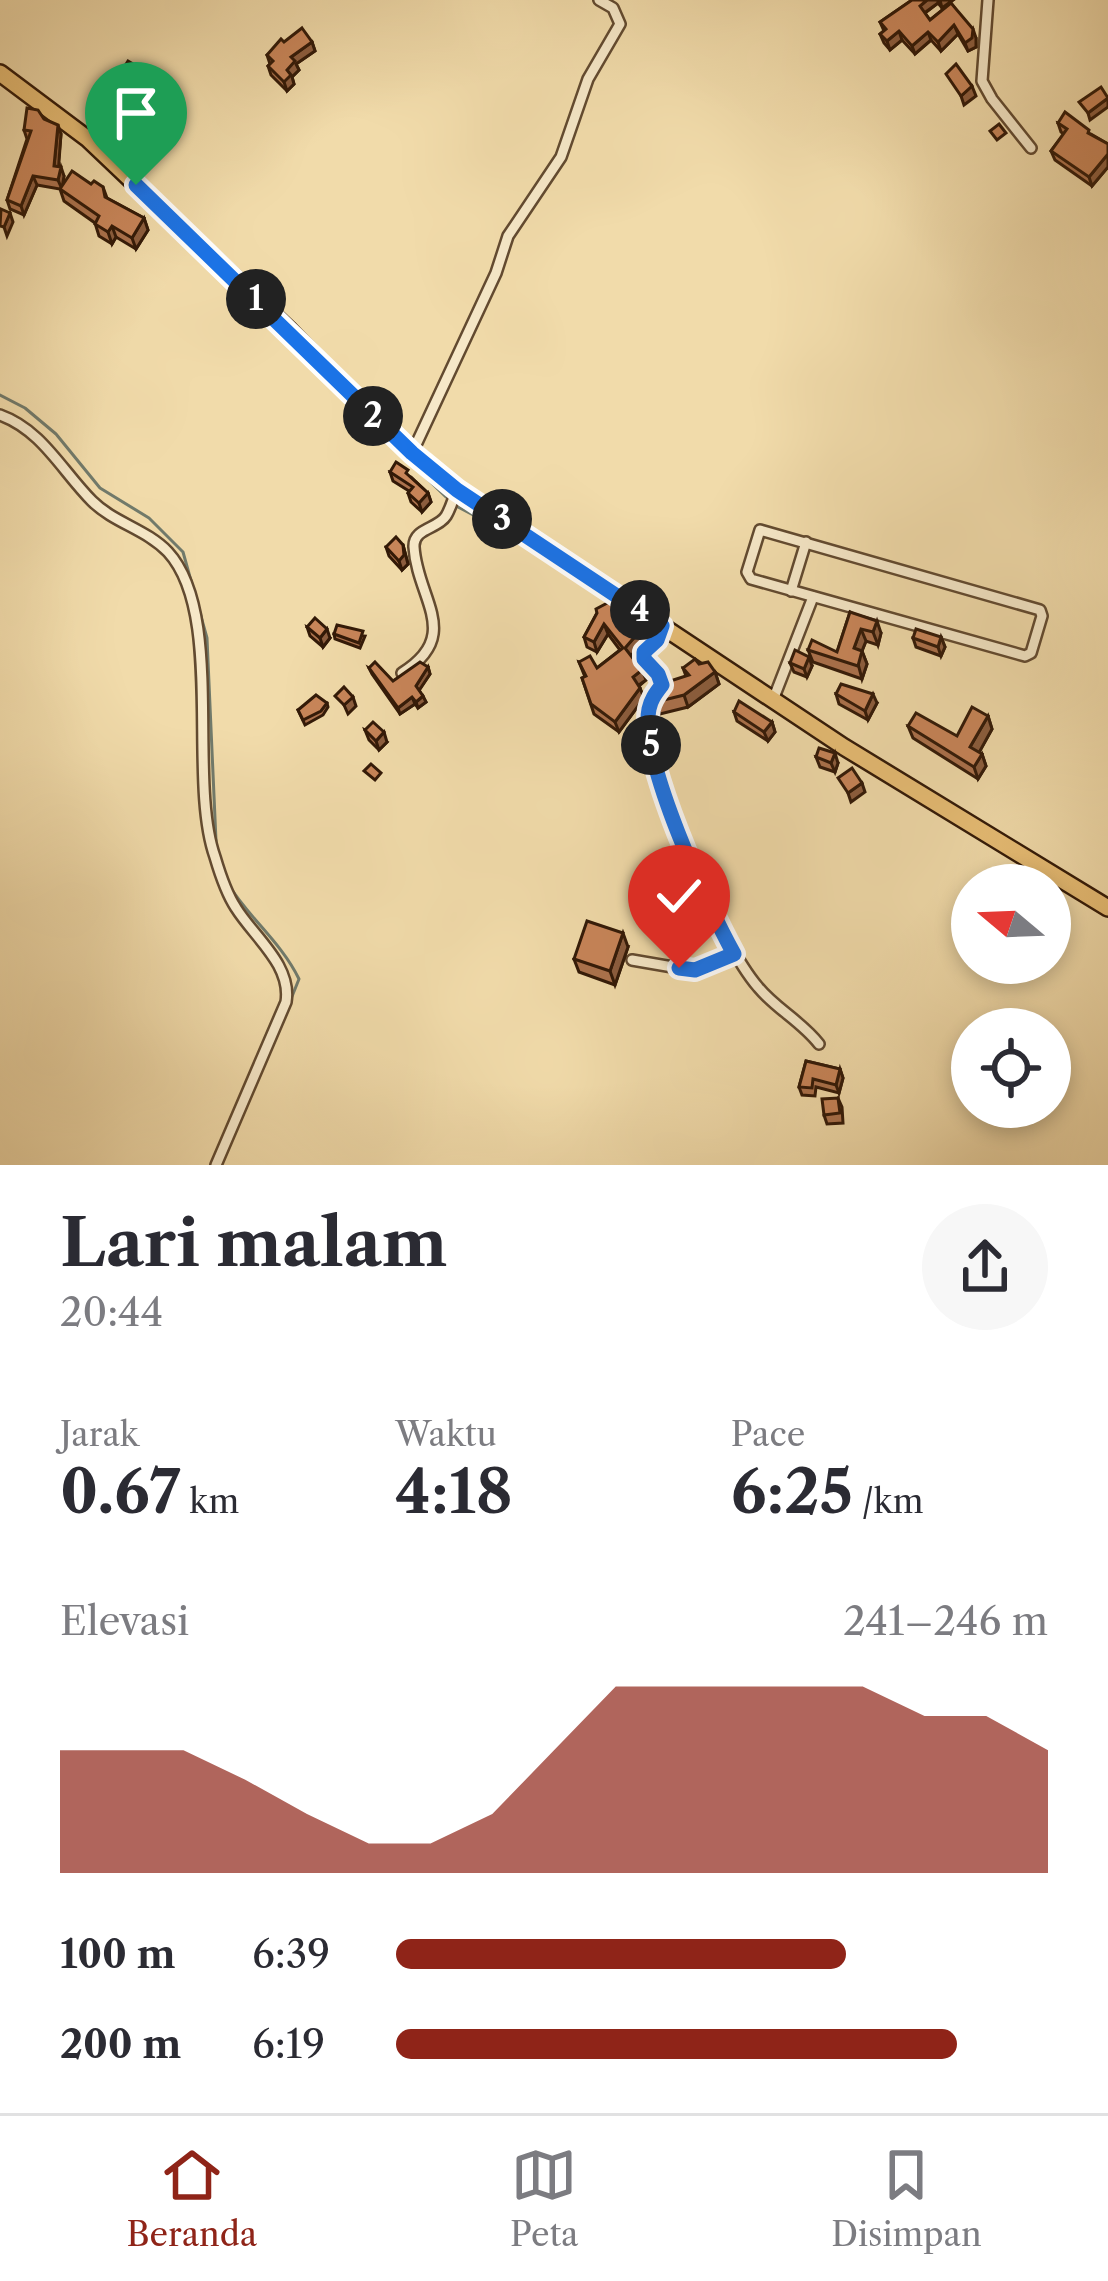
<!DOCTYPE html>
<html lang="id">
<head>
<meta charset="utf-8">
<style>
  body { margin:0; font-family:"Libre Caslon Text",serif; background:#f7f7f7; color:#2b2b33; height:100vh; display:flex; flex-direction:column; font-size:45px; white-space:nowrap }
  * { box-sizing:border-box; margin:0 }
  p { font-size:39px; color:#7c7c81 }
  .icon { flex:none; width:66px; height:66px; fill:none; stroke:currentColor; stroke-width:2; stroke-linecap:round; stroke-linejoin:round }
  .map { position:relative; height:1165px; overflow:hidden }
  .details { display:flex; flex-direction:column; background:#fff; flex:1 }
  .details>* { flex:none }
  .needle { width:78px; rotate:289deg }
  .fabs { position:absolute; left:951px; top:864px; display:grid; gap:24px }
  .fabs a { display:grid; place-items:center; width:120px; height:120px; border-radius:50%; background:#fff; box-shadow:0 6px 18px #0003; font-size:60px }
  .pin { position:absolute; display:grid; place-items:center; width:102px; height:102px; color:#fff; margin:-123px -51px; border-radius:50% 50% 50% 0; rotate:-45deg; box-shadow:0 0 12px #0007 }
  .pin .icon { rotate:45deg }
  .km { position:absolute; width:60px; height:60px; margin:-30px; border-radius:50%; background:#222; color:#fff; font-size:33px; line-height:60px; text-align:center }
  .round { display:grid; place-items:center; flex:none; width:126px; height:126px; border-radius:63px; background:#f7f7f7 }
  .headline { display:flex; align-items:center; justify-content:space-between; height:204px; padding:0 60px }
  h1 { font-size:66px; font-weight:700; line-height:90px }
  .figures { display:grid; grid-template-columns:repeat(3,1fr); gap:18px; height:204px; padding:12px 60px }
  .figures div { display:grid; align-content:center }
  .figures b { font-size:60px; font-weight:700 }
  .figures small { font-size:33px; font-weight:400 }
  .figures p { font-size:33px }
  .chart { height:336px; padding:24px 60px }
  .chart p { display:flex; justify-content:space-between }
  .chart svg { width:100%; height:216px; margin-top:12px; fill:#8f2418; opacity:.7 }
  ul { padding:0 60px; list-style:none; font-size:39px }
  li { display:grid; grid-template-columns:192px 144px 1fr; align-items:center; height:90px }
  li i { height:30px; border-radius:15px; background:#8f2418 }
  .tabs { display:flex; justify-content:space-around; align-items:center; height:168px; border-top:3px solid #e1e1e2; background:#fff; font-size:33px; color:#7c7c81 }
  .tabs a { display:grid; justify-items:center; gap:6px }
  .tabs .on { color:#8f2418 }
  .map>svg:first-child { display:block }
  .lines { fill:none; stroke-linecap:round; stroke-linejoin:round }
  .stream { stroke:#717a6b; stroke-width:3 }
  .street-casing { stroke:#624a30; stroke-width:14 }
  .primary-casing { stroke:#321907; stroke-width:20 }
  .street { stroke:#f6e8c8; stroke-width:9 }
  .primary { stroke:#e8be75; stroke-width:15 }
  .wall { fill:#ac724d; stroke:#321907; stroke-width:3 }
  .shaded-wall { fill:#8c5d3e; stroke:#321907; stroke-width:3 }
  .building { fill:#c88559; stroke:#321907; stroke-width:3 }
  .route-casing { stroke:#fff; stroke-width:24 }
  .route { stroke:#1a73e8; stroke-width:15 }
</style>
</head>
<body>
<div class="map">
<svg width="1108" height="1165" viewBox="0 0 1108 1165">
  <rect width="100%" height="100%" fill="#f1dbaa"/>
  <filter id="stains"><feTurbulence type="fractalNoise" baseFrequency=".00167" numOctaves="4"/><feColorMatrix values="0 0 0 0 .2 0 0 0 0 .09 0 0 0 0 .02 0 0 0 .5 -.17"/></filter>
  <radialGradient id="worn" r=".72"><stop offset=".6" stop-color="#630" stop-opacity="0"/><stop offset="1" stop-color="#630" stop-opacity=".3"/></radialGradient>
  <g class="lines">
    <g class="stream">
      <polyline points="274,327 289,341"/>
      <polyline points="0,395 25,408 56,434 100,488 149,518 183,552 207,638 216,841"/>
      <polyline points="376,429 446,497"/>
      <polyline points="458,507 515,537"/>
      <polyline points="894,786 968,831"/>
      <path d="M228 884C249 918 281 942 299 979L289 1004"/>
      <polyline points="250,1098 262,1068"/>
    </g>
    <defs>
      <g id="street">
        <polyline points="988,0 982,81 992,99 1031,148"/>
        <polyline points="88,139 110,111"/>
        <path d="M0 415C42 430 62 471 92 501 114 523 146 529 168 552 225 614 187 778 215 857 220 874 226 893 236 908 254 937 292 965 286 1002L216 1165"/>
        <polyline points="413,451 496,273 508,236 561,157 588,79 620,24 613,8 599,0"/>
        <polygon points="760,530 1040,610 1042,616 1031,653 1025,656 751,579 747,572"/>
        <polyline points="791,591 806,542"/>
        <path d="M662 626 657 640 644 652V659L661 680C659 695 647 704 647 723 649 781 720 943 758 987 776 1009 801 1021 819 1044"/>
        <path d="M402 673C463 635 417 599 414 547 413 528 438 529 446 516 451 508 453 498 457 490"/>
        <polyline points="773,700 813,597"/>
        <polyline points="632,960 690,970 734,954"/>
      </g>
      <polyline id="primary" points="0,73 88,139 288,329 369,413 457,490 844,747 1108,908"/>
    </defs>
    <use href="#street" class="street-casing"/>
    <use href="#primary" class="primary-casing"/>
    <use href="#street" class="street"/>
    <use href="#primary" class="primary"/>
  </g>
  <g class="wall">
    <polygon points="912,0 953,0 942,8 938,3 925,13 930,20 951,3 976,38 976,47 968,51 958,34 941,51 931,40 915,54 902,40 890,50 884,43 880,34 884,31 880,22"/>
    <polygon points="284,42 312,42 315,51 296,64 299,70 292,77 294,84 287,91 271,75 268,66 270,64 267,55"/>
    <polygon points="110,90 158,90 136,125 118,114"/>
    <polygon points="44,119 61,134 58,167 64,176 62,185 91,184 103,187 107,198 144,218 148,230 136,249 116,237 112,244 99,236 95,223 64,201 60,189 37,185 24,215 10,209 7,200 27,139 24,130"/>
    <polygon points="1058,123 1091,134 1108,144 1108,167 1092,186 1055,160 1051,151 1064,134 1061,132"/>
    <polygon points="390,472 411,477 428,493 431,502 422,512 411,502 408,493 409,491 393,481"/>
    <polygon points="403,545 408,564 402,570 389,556 386,547"/>
    <polygon points="850,612 881,633 878,645 866,641 862,651 867,664 862,679 813,662 808,650 837,652"/>
    <polygon points="597,613 630,629 645,625 649,635 631,655 646,680 639,686 644,698 619,732 594,714 582,678 585,677 579,662 597,668 620,650 608,634 597,652 587,647 584,637"/>
    <polygon points="307,627 330,638 323,647 310,636"/>
    <polygon points="334,634 365,636 360,648 335,639"/>
    <polygon points="941,637 945,647 941,656 916,647 913,638"/>
    <polygon points="790,663 812,666 807,677 794,672"/>
    <polygon points="428,667 430,674 419,690 426,702 418,708 415,704 400,714 372,674 369,668 393,681"/>
    <polygon points="683,668 715,672 719,684 688,707 660,714 656,702 686,676"/>
    <polygon points="836,694 877,703 868,720 839,704"/>
    <polygon points="327,703 328,707 323,715 305,725 298,710"/>
    <polygon points="734,712 772,722 775,732 768,741 737,721"/>
    <polygon points="988,716 992,729 979,752 982,754 986,766 978,779 913,738 908,726 957,736"/>
    <polygon points="365,730 387,742 379,750 369,740"/>
    <polygon points="816,757 838,763 835,772 820,767"/>
    <polygon points="628,947 615,985 579,972 574,959"/>
    <polygon points="806,1061 840,1069 843,1078 839,1093 816,1087 815,1096 802,1095 799,1087"/>
    <polygon points="838,1098 842,1107 843,1123 827,1124 824,1115"/>
  </g>
  <g class="shaded-wall">
    <polygon points="927,0 938,0 938,3 923,14 920,6"/>
    <polygon points="940,0 953,0 942,8"/>
    <polygon points="954,25 958,34 941,51 938,42"/>
    <polygon points="973,29 976,38 976,47 968,51 965,43"/>
    <polygon points="899,31 902,40 890,50 887,41"/>
    <polygon points="928,32 931,40 915,54 912,46"/>
    <polygon points="312,42 315,51 296,64 299,70 292,77 294,84 287,91 284,82 291,57"/>
    <polygon points="153,76 158,90 136,125 131,111"/>
    <polygon points="972,86 976,96 964,105 961,96"/>
    <polygon points="1108,98 1108,107 1090,120 1088,113"/>
    <polygon points="58,125 61,134 58,175 54,166"/>
    <polygon points="1108,154 1108,167 1092,186 1089,177"/>
    <polygon points="61,167 64,176 62,189 58,180"/>
    <polygon points="33,176 37,185 24,215 21,206"/>
    <polygon points="10,213 13,222 7,236 4,227"/>
    <polygon points="144,218 148,230 136,249 132,238"/>
    <polygon points="112,226 116,237 112,244 108,232"/>
    <polygon points="428,493 431,502 422,512 419,503"/>
    <polygon points="403,545 408,564 402,570 399,561"/>
    <polygon points="877,621 881,633 878,645 873,632"/>
    <polygon points="604,624 608,634 597,652 594,642"/>
    <polygon points="645,625 649,635 629,658 625,648"/>
    <polygon points="327,629 330,638 323,647 320,638"/>
    <polygon points="861,629 866,641 862,651 867,664 862,679 854,648"/>
    <polygon points="941,637 945,647 941,656 938,647"/>
    <polygon points="809,657 812,666 807,677 804,669"/>
    <polygon points="428,667 430,674 418,692 416,686"/>
    <polygon points="642,670 646,680 636,687 633,677"/>
    <polygon points="715,672 719,684 688,707 684,695"/>
    <polygon points="640,688 644,698 619,732 615,722"/>
    <polygon points="873,694 877,703 868,720 865,711"/>
    <polygon points="423,696 426,702 418,708 416,702"/>
    <polygon points="353,697 356,706 348,714 344,705"/>
    <polygon points="412,697 415,704 400,714 398,708"/>
    <polygon points="988,716 992,729 975,760 970,747"/>
    <polygon points="772,722 775,732 768,741 764,732"/>
    <polygon points="384,732 387,742 379,750 376,741"/>
    <polygon points="835,753 838,763 835,772 831,763"/>
    <polygon points="982,754 986,766 978,779 974,767"/>
    <polygon points="862,783 865,792 851,802 848,793"/>
    <polygon points="623,933 628,947 615,985 610,971"/>
    <polygon points="840,1069 843,1078 839,1093 836,1085"/>
  </g>
  <g class="building">
    <polygon points="912,0 927,0 920,6 930,20 951,3 973,29 972,38 965,43 954,25 938,42 928,32 912,46 899,31 887,41 880,34 886,29 880,22"/>
    <polygon points="302,28 312,42 291,57 295,61 287,70 291,75 284,82 268,66 273,61 267,55 281,39 284,42"/>
    <polygon points="128,61 153,76 131,111 113,100 110,90"/>
    <polygon points="956,64 972,86 961,96 946,74"/>
    <polygon points="1101,87 1108,98 1088,113 1079,102"/>
    <polygon points="27,108 38,110 44,119 58,125 54,166 61,167 58,180 33,176 21,206 7,200 31,131 24,130"/>
    <polygon points="1065,112 1089,130 1088,133 1108,144 1108,154 1089,177 1051,151 1067,129 1058,123"/>
    <polygon points="999,124 1006,133 997,140 990,131"/>
    <polygon points="72,171 91,184 94,181 103,187 105,197 144,218 132,238 112,226 108,232 95,224 99,216 60,189"/>
    <polygon points="1,209 10,213 4,227 0,226"/>
    <polygon points="396,462 408,470 406,473 428,493 419,503 408,493 413,487 390,472"/>
    <polygon points="396,537 403,545 404,555 399,561 386,547"/>
    <polygon points="613,600 630,629 642,620 645,625 625,648 642,670 633,677 640,688 615,722 591,704 582,678 586,676 579,662 590,656 597,668 623,648 604,624 594,642 584,637 597,613 596,609"/>
    <polygon points="850,612 877,621 873,632 861,629 854,648 862,651 858,666 808,650 812,640 837,652"/>
    <polygon points="315,618 327,629 320,638 307,627"/>
    <polygon points="337,625 363,631 359,643 334,634"/>
    <polygon points="916,629 941,637 938,647 913,638"/>
    <polygon points="795,650 809,657 804,669 790,663"/>
    <polygon points="695,659 699,664 708,662 715,672 684,695 656,702 661,684 689,675 683,668"/>
    <polygon points="375,662 393,681 420,662 428,667 416,686 423,696 416,702 412,697 398,708 369,668"/>
    <polygon points="841,684 873,694 865,711 836,694"/>
    <polygon points="344,687 353,697 344,705 335,696"/>
    <polygon points="316,695 327,703 321,711 303,720 298,710"/>
    <polygon points="739,701 772,722 764,732 734,712"/>
    <polygon points="972,707 988,716 970,747 982,754 974,767 908,726 916,713 957,736"/>
    <polygon points="373,722 384,732 376,741 365,730"/>
    <polygon points="819,748 835,753 831,763 816,757"/>
    <polygon points="371,764 381,773 375,780 364,771"/>
    <polygon points="852,768 862,783 848,793 838,778"/>
    <polygon points="587,921 623,933 610,971 574,959"/>
    <polygon points="806,1061 840,1069 836,1085 813,1079 812,1088 799,1087"/>
    <polygon points="838,1098 840,1113 824,1115 822,1099"/>
  </g>
  <g class="lines">
    <defs>
      <path id="route" d="M136 185 412 453 457 490 662 626 657 640 644 652V659L658 674 662 685C656 693 651 699 649 709 639 759 708 907 734 954L695 970 679 968"/>
    </defs>
    <use href="#route" class="route-casing"/>
    <use href="#route" class="route"/>
  </g>
  <rect width="100%" height="100%" filter="url(#stains)"/>
  <rect width="100%" height="100%" fill="url(#worn)"/>
</svg>
<div class="fabs">
<a><svg class="needle" viewBox="-14 -14 28 28"><path d="M0-13l5 13h-10z" fill="#e53935"/><path d="M0 13l5-13h-10z" fill="#7c7c81"/></svg></a>
<a><svg class="icon" aria-label="locate" viewBox="0 0 24 24"><circle cx="12" cy="12" r="6"/><path d="M12 2v4M12 18v4M2 12h4M18 12h4"/></svg></a>
</div>
<div class="pin" style="left:136px;top:185px;background:#1e9e55"><svg class="icon" aria-label="arrive" viewBox="0 0 24 24"><path d="M6 21V4h12l-3 4 3 4H6"/></svg></div>
<div class="pin" style="left:679px;top:968px;background:#d93025"><svg class="icon" aria-label="check" viewBox="0 0 24 24"><path d="M5 12l5 5 9-10"/></svg></div>
<b class="km" style="left:256px;top:299px">1</b>
<b class="km" style="left:373px;top:416px">2</b>
<b class="km" style="left:502px;top:519px">3</b>
<b class="km" style="left:640px;top:610px">4</b>
<b class="km" style="left:651px;top:745px">5</b>
</div>
<section class="details">
<div class="headline"><div><h1>Lari malam</h1><p>20:44</p></div><a class="round"><svg class="icon" aria-label="share" viewBox="0 0 24 24"><path d="M12 15V3M7 8l5-5 5 5M5 13v7h14v-7"/></svg></a></div>
<div class="figures">
<div><p>Jarak</p><b>0.67<small> km</small></b></div>
<div><p>Waktu</p><b>4:18</b></div>
<div><p>Pace</p><b>6:25<small> /km</small></b></div>
</div>
<div class="chart"><p><span>Elevasi</span>241–246 m</p>
<svg viewBox="0 0 160 44" preserveAspectRatio="none"><path d="M0 44V19L10 19L20 19L30 25L40 32L50 38L60 38L70 32L80 19L90 6L100 6L110 6L120 6L130 6L140 12L150 12L160 19V44z"/></svg>
</div>
<ul>
<li><b>100 m</b>6:39<i style="width:69%"></i></li>
<li><b>200 m</b>6:19<i style="width:86%"></i></li>
</ul>
</section>
<nav class="tabs">
<a class="on"><svg class="icon" aria-label="home" viewBox="0 0 24 24"><path d="M3 11l9-7 9 7M6 9v11h12V9"/></svg>Beranda</a>
<a><svg class="icon" aria-label="map" viewBox="0 0 24 24"><path d="M3 6l6-2 6 2 6-2v14l-6 2-6-2-6 2zM9 4v14M15 6v14"/></svg>Peta</a>
<a><svg class="icon" aria-label="saved" viewBox="0 0 24 24"><path d="M7 4h10v16l-5-4-5 4z"/></svg>Disimpan</a>
</nav>
</body>
</html>
